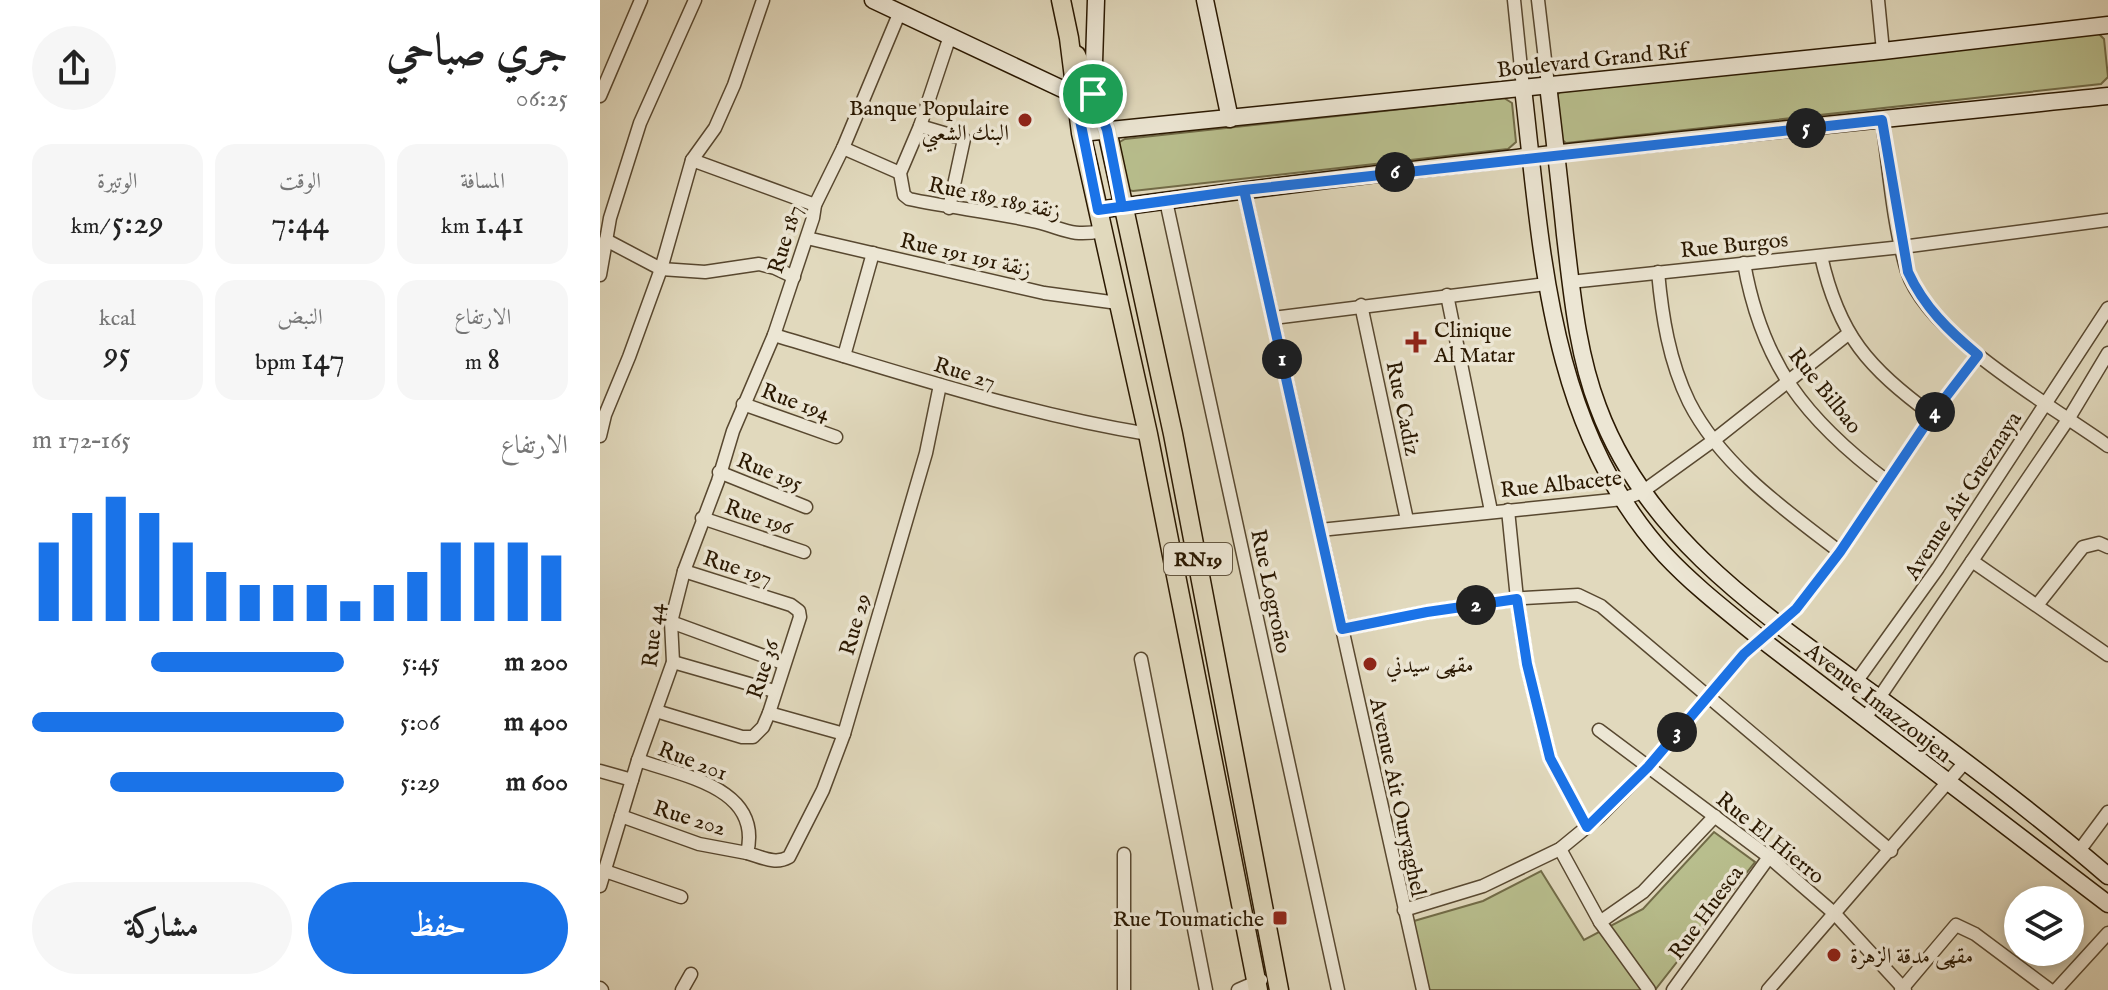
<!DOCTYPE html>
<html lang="ar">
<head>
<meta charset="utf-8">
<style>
  body { margin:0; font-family:"IM FELL English",Amiri,serif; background:#f6f6f6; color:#222; direction:rtl; height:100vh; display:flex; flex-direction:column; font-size:30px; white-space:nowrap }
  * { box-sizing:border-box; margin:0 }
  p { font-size:26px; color:#767676 }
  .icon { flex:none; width:44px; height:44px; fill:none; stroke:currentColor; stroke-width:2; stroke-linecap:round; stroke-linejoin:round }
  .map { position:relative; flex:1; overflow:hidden; direction:ltr }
  .side { display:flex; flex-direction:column; background:#fff; width:600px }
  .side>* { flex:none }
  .controls { position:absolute; left:1404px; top:886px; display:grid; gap:16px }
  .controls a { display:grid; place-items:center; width:80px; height:80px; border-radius:50%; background:#fff; box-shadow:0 4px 12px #0003; font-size:40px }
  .pin { position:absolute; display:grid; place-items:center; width:68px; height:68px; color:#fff; margin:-34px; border:4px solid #fff; border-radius:50%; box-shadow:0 2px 8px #0007 }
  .km { position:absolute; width:40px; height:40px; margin:-20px; border-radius:50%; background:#222; color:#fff; font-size:22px; line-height:40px; text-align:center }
  .round { display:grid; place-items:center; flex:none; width:84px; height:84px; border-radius:42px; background:#f6f6f6 }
  .head { display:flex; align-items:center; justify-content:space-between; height:136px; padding:0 32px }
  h1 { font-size:44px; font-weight:600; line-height:60px }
  .metrics { display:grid; grid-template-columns:repeat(3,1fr); gap:12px; height:136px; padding:8px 32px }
  .metrics div { display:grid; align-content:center; border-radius:20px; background:#f6f6f6; text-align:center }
  .metrics b { font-size:34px; font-weight:600 }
  .metrics small { font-size:22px; font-weight:400 }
  .metrics p { font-size:22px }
  .chart { height:224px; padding:16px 32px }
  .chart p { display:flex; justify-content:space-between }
  .chart svg { width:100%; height:144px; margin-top:8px; stroke:#1a73e8; stroke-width:6 }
  .primary-button { display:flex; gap:16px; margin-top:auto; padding:16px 32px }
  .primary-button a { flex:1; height:92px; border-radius:48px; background:#1a73e8; color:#fff; font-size:32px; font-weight:600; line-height:92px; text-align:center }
  .primary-button a+a { background:#f6f6f6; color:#222 }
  ul { padding:0 32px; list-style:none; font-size:26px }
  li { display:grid; grid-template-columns:128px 96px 1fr; align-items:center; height:60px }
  li i { height:20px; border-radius:10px; background:#1a73e8 }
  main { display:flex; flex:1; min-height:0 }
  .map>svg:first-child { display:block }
  .green { fill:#b8be8d; stroke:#716b47; stroke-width:2 }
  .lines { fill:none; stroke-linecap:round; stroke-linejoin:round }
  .street-casing { stroke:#584830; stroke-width:15 }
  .secondary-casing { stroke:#2a1801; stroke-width:19 }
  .primary-casing { stroke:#2a1801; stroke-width:21 }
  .street { stroke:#ece6d4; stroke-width:12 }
  .secondary { stroke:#ece6d4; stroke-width:16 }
  .primary { stroke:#e1d9bd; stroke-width:18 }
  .route-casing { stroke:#fff; stroke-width:16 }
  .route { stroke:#1a73e8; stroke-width:10 }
  .poi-dot { fill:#8f2418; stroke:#ece6d4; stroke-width:3 }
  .labels { text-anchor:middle; stroke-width:7; stroke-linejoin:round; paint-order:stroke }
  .shield { fill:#ece6d4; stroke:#645640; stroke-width:2 }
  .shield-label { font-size:20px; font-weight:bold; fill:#2a1801 }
  .street-label { font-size:22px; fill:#2a1801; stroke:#ece6d4 }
  .poi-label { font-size:22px; fill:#2a1801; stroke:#ece6d4; text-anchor:start }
</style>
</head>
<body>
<main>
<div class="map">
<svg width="1508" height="990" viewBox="0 0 1508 990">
  <rect width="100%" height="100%" fill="#e1d9bd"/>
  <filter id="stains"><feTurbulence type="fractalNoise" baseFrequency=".0025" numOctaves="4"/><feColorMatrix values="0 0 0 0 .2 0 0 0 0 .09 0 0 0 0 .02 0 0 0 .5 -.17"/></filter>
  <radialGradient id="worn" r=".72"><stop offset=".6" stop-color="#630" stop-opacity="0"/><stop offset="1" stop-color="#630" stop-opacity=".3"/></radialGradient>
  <g class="green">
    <polygon points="1498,33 1504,39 1508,77 1501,84 966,143 960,138 957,95 960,92"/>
    <polygon points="904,98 912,103 916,142 908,149 533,191 528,190 516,144 525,139"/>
    <polygon points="1114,832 1155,862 1055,990 821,990 807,923 883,901 941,871 984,940 1043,909"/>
  </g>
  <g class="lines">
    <defs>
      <g id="street">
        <polyline points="914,0 923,88"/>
        <polyline points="938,0 948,85"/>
        <polyline points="1278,0 1283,51"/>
        <path d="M350 36 320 126 300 173 304 195 309 199C351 208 395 212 437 222 465 229 471 237 502 231"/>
        <polyline points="0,96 41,0"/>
        <path d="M1282 120C1289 168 1293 224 1307 271 1328 336 1452 406 1508 446"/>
        <polyline points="320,126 364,139 349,208"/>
        <polyline points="243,148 300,173"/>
        <polyline points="92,160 215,205"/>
        <polyline points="644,190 823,990"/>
        <polyline points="566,201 738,990"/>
        <polyline points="207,238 444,293 518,303"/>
        <polyline points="6,240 61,269 105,272 159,264 175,268 194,277"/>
        <path d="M1221 256C1239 336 1268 367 1332 415"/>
        <path d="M1144 263C1162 365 1206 420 1287 481"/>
        <path d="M1058 272C1062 316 1069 361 1089 402 1121 465 1185 510 1240 552"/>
        <polyline points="0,275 10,218 40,123 95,0"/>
        <polyline points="970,282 1302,247 1508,220"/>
        <polyline points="847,295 891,511"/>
        <polyline points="761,305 807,520"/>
        <polyline points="673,318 946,284"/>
        <path d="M174 335C298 372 420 413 548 434"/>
        <polyline points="244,356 273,253"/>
        <polyline points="143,404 236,437"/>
        <polyline points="0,436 5,415 29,357 61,269 92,160 115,128 134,85 163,0"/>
        <polyline points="119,472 206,507"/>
        <polyline points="908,510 917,599 927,664 950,758 987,827"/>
        <polyline points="102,518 204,552"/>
        <polyline points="720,530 1023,499 1042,492 1114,440 1248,334"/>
        <polyline points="1372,561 1508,655"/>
        <polyline points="1438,604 1483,547 1499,543 1508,547"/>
        <polyline points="71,622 183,663"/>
        <polyline points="742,629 827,612 924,598 978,595 1001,606 1291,851"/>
        <polyline points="541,659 606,990"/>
        <polyline points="73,662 174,691"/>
        <polyline points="1243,700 1338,568 1508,308"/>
        <polyline points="56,711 142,737 153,737 163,727 169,713 200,617 199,611 191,605 84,571"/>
        <polyline points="169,713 244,734"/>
        <polyline points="1266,717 1469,418 1508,353"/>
        <polyline points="999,730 1169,857 1235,914 1305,990"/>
        <path d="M38 760C83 776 163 788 147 853 162 857 175 865 189 857L223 790 244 734 326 453 340 385"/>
        <polyline points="0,771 32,780"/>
        <polyline points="21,816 99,844 147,853"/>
        <polyline points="960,849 1000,922 1049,990"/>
        <polyline points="1479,851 1508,812"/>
        <polyline points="524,854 524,990"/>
        <polyline points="5,871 81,897"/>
        <polyline points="0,886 38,760 73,662 71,622 84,571 118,481 133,431 174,335 213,218 215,205 243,148 299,14"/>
        <polyline points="804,910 883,886 960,849 999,817 1048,767 1144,654 1196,609 1240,552 1332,415 1378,355"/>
        <polyline points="1000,922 1043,892 1115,816"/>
        <polyline points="0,988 2,990"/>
        <polyline points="82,990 91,974"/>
        <polyline points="638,990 661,980"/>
        <polyline points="1073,990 1169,857"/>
        <polyline points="1168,990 1365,762"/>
        <polyline points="1301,990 1356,925 1375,934 1450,990"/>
        <polyline points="1456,990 1508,933"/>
      </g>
      <g id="secondary">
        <polyline points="273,0 475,95 493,94 496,0"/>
        <polyline points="605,0 630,119"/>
        <path d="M948 85C954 135 960 185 965 235 972 293 977 352 998 407 1047 540 1169 618 1279 698 1357 755 1435 813 1508 876"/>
        <path d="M923 88C942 250 948 427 1065 555 1094 586 1128 612 1161 639L1508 904"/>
        <polyline points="481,133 1283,51 1508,25"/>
        <path d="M498 210C833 163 1171 131 1508 96"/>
      </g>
      <g id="primary">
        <polyline points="461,0 469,38 481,133 548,434 658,990"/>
        <polyline points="476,55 507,130 573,434 679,990"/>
      </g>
    </defs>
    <use href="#street" class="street-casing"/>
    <use href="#secondary" class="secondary-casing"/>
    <use href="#primary" class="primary-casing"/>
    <use href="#street" class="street"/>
    <use href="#secondary" class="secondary"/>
    <use href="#primary" class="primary"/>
  </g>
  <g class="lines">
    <defs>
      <path id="route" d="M493 94 507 130 522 207 644 190 742 629 827 612 917 599 927 664 950 758 987 827 1048 767 1144 654 1196 609 1240 552 1332 415 1378 355C1349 331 1324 307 1308 272L1282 120 644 190 498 210 475 95 493 94"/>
    </defs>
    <use href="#route" class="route-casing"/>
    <use href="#route" class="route"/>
  </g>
  <g class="poi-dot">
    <circle cx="425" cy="120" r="8"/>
    <path d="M812 330h8v8h8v8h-8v8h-8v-8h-8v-8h8z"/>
    <circle cx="770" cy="664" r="8"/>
    <rect x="672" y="910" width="16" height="16" rx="4"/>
    <circle cx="1234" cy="955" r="8"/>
  </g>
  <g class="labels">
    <rect class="shield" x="564" y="543" width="68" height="32" rx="6"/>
    <g class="shield-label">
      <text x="598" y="566">RN19</text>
    </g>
    <g class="street-label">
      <text transform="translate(992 59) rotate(-6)" y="8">Boulevard Grand Rif</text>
      <text transform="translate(395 197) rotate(12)" y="8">Rue 189 زنقة 189</text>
      <text transform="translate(184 239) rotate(-73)" y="8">Rue 187</text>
      <text transform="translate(1134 244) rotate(-6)" y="8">Rue Burgos</text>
      <text transform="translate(366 254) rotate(13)" y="8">Rue 191 زنقة 191</text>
      <text transform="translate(365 372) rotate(17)" y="8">Rue 27</text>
      <text transform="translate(1226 390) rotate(51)" y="8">Rue Bilbao</text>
      <text transform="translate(196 401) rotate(20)" y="8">Rue 194</text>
      <text transform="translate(804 408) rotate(78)" y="8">Rue Cadiz</text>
      <text transform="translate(170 471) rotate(22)" y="8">Rue 195</text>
      <text transform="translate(961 483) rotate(-6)" y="8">Rue Albacete</text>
      <text transform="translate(1362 495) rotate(-57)" y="8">Avenue Ait Gueznaya</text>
      <text transform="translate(159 516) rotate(19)" y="8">Rue 196</text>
      <text transform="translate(138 567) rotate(18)" y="8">Rue 197</text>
      <text transform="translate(672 591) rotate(78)" y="8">Rue Logroño</text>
      <text transform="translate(254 624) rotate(-74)" y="8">Rue 29</text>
      <text transform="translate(52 635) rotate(-84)" y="8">Rue 44</text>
      <text transform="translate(162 669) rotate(-72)" y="8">Rue 36</text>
      <text transform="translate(1279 702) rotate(38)" y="8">Avenue Imazzoujen</text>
      <text transform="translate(93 760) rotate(21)" y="8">Rue 201</text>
      <text transform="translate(799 797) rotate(78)" y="8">Avenue Ait Ouryaghel</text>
      <text transform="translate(90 817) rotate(17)" y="8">Rue 202</text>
      <text transform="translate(1171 837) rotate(39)" y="8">Rue El Hierro</text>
      <text transform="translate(1105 912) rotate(-54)" y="8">Rue Huesca</text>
    </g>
    <g class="poi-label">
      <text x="409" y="115" text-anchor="end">Banque Populaire<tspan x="409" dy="25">البنك الشعبي</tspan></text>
      <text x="834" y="337">Clinique<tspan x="834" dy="25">Al Matar</tspan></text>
      <text x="786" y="672">مقهى سيدني</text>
      <text x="664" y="926" text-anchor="end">Rue Toumatiche</text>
      <text x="1250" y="963">مقهى مدقة الزهرة</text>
    </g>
  </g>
  <rect width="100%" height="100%" filter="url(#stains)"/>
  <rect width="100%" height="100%" fill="url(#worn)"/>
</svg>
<div class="controls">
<a><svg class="icon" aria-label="layers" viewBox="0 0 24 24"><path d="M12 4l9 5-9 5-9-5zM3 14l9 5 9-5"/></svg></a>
</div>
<div class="pin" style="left:493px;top:94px;background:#1e9e55"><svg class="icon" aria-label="arrive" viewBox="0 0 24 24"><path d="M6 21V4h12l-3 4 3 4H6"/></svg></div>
<b class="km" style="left:682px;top:359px">1</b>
<b class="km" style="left:876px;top:605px">2</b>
<b class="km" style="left:1077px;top:732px">3</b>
<b class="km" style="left:1335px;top:412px">4</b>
<b class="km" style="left:1206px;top:128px">5</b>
<b class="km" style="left:795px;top:172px">6</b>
</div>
<section class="side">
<div class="head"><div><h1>جري صباحي</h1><p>06:25</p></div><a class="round"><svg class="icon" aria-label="share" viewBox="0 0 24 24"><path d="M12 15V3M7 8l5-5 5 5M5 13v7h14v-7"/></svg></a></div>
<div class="metrics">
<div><p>المسافة</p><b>1.41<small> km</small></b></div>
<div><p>الوقت</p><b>7:44</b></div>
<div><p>الوتيرة</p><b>5:29<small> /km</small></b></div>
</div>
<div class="metrics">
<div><p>الارتفاع</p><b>8<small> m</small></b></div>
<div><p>النبض</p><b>147<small> bpm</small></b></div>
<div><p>kcal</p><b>95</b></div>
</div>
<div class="chart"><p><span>الارتفاع</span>165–172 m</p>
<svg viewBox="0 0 160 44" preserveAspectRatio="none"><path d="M5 44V20M15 44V11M25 44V6M35 44V11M45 44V20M55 44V29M65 44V33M75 44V33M85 44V33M95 44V38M105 44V33M115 44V29M125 44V20M135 44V20M145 44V20M155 44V24"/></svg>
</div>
<ul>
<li><b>200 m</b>5:45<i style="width:62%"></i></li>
<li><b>400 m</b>5:06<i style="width:100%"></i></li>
<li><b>600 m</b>5:29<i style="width:75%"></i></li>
</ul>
<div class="primary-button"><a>حفظ</a><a>مشاركة</a></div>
</section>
</main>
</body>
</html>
